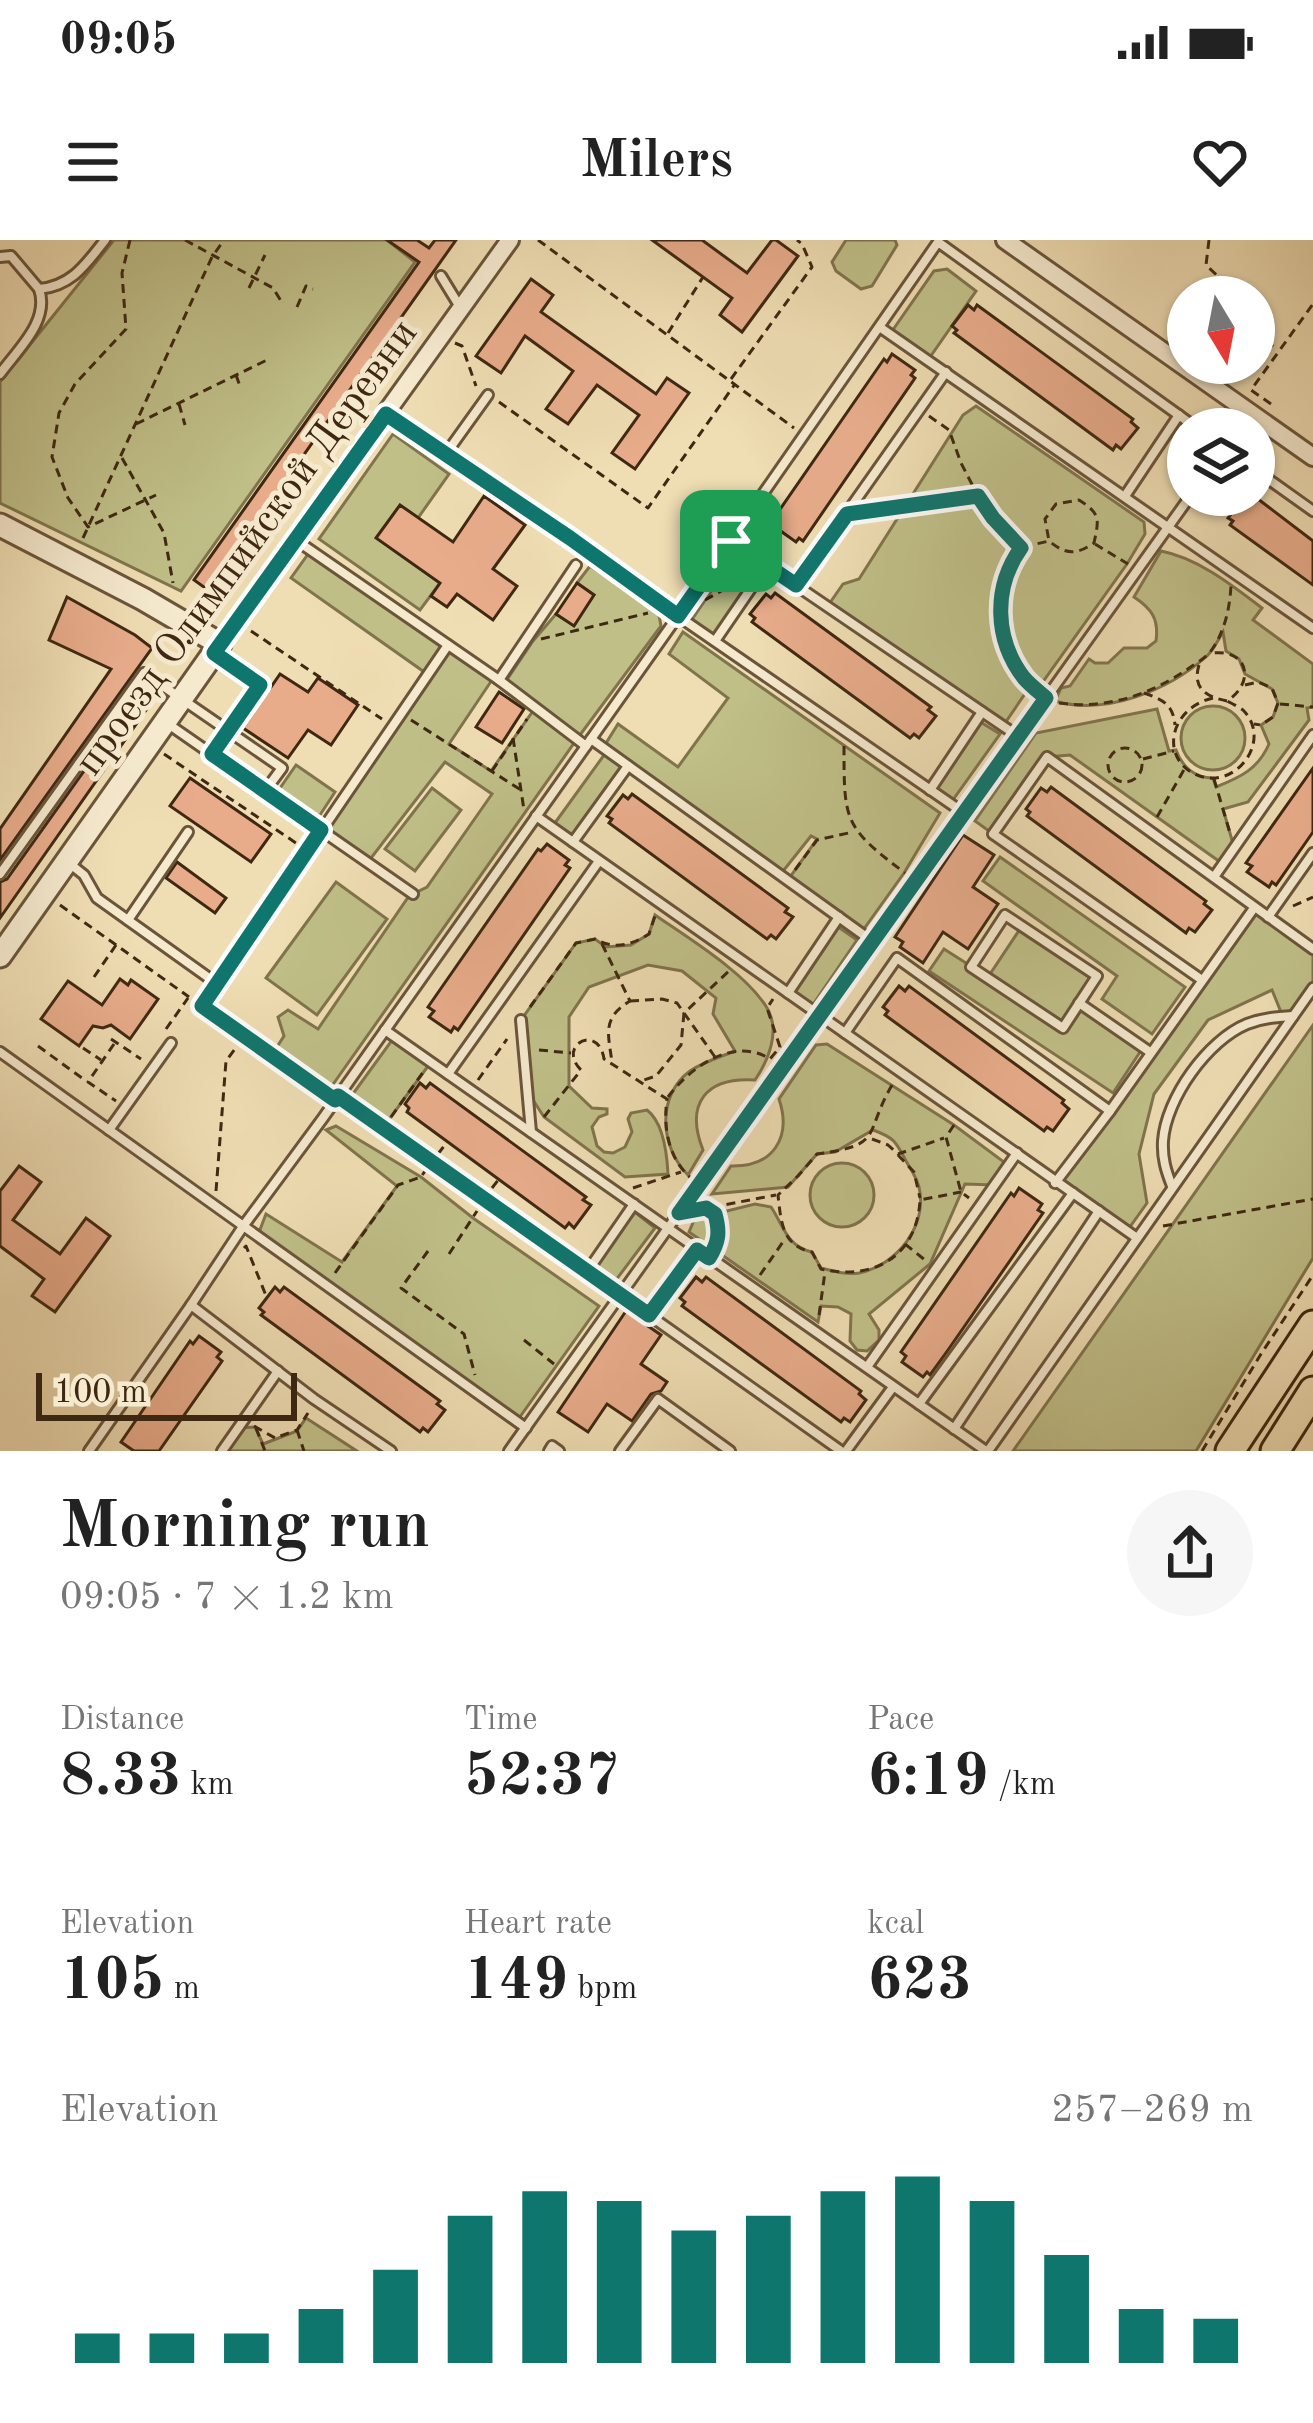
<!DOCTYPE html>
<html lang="en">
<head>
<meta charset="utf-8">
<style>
  body { margin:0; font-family:"Old Standard TT",serif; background:#f6f6f6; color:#222; height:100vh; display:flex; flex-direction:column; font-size:45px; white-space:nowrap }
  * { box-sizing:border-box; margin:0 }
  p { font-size:39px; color:#767676 }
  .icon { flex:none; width:66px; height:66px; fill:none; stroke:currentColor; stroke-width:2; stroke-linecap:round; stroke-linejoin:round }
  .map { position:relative; height:1211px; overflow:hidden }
  .drawer { display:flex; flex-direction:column; background:#fff; flex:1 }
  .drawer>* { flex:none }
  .needle { width:78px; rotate:170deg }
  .tools { position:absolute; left:1167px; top:36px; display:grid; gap:24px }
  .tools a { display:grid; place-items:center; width:108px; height:108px; border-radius:50%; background:#fff; box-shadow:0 3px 9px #0004; font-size:60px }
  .scale { position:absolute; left:36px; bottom:30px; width:261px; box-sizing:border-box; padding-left:12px; border:6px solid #3f2812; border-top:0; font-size:33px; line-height:42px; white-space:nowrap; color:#3f2812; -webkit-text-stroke:9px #f5e9ce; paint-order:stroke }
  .pin { position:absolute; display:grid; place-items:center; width:102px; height:102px; color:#fff; margin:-51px; border-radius:24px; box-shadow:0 6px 18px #0006 }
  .round { display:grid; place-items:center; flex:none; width:126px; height:126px; border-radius:63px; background:#f6f6f6 }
  .summary { display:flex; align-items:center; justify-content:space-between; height:204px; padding:0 60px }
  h1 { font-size:66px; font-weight:700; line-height:90px }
  .figures { display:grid; grid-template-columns:repeat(3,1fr); gap:18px; height:204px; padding:12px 60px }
  .figures div { display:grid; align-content:center }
  .figures b { font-size:60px; font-weight:700 }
  .figures small { font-size:33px; font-weight:400 }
  .figures p { font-size:33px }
  .chart { height:336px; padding:24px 60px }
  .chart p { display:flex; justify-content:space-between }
  .chart svg { width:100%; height:216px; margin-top:12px; stroke:#0f766e; stroke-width:6 }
  .status { display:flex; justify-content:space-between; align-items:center; height:84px; padding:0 60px; background:#fff; direction:ltr }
  .status svg { height:33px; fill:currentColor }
  header { display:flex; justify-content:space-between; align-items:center; height:156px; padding:0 60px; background:#fff; font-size:54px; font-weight:700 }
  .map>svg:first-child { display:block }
  .green { fill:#c0bf88; stroke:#80744d; stroke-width:3 }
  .building { fill:#e8ac8b; stroke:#3f2812; stroke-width:3 }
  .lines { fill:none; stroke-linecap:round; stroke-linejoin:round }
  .service-casing { stroke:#6b553a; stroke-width:14 }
  .minor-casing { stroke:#6b553a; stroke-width:22 }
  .tertiary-casing { stroke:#6b553a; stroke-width:27 }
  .primary-casing { stroke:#3f2812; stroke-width:33 }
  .path { stroke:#3f2812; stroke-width:3; stroke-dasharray:9 6; stroke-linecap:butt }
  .service { stroke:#f5e9ce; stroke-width:8 }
  .minor { stroke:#f5e9ce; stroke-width:16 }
  .tertiary { stroke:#f5e9ce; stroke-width:21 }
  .primary { stroke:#efddb3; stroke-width:27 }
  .route-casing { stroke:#fff; stroke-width:24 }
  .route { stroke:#0f766e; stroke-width:15 }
  .labels { text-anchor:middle; stroke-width:10; stroke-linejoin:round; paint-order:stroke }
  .street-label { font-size:42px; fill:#3f2812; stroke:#f5e9ce }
</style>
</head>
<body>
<div class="status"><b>09:05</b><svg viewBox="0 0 49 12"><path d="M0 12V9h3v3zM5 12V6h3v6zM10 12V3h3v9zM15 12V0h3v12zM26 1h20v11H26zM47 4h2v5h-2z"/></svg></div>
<header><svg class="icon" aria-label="menu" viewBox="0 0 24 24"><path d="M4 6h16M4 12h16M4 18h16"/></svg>Milers<svg class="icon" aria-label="heart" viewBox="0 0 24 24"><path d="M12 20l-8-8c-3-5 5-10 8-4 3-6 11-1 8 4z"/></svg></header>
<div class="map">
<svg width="1313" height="1211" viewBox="0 0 1313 1211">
  <rect width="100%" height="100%" fill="#efddb3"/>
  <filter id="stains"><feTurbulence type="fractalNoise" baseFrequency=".00167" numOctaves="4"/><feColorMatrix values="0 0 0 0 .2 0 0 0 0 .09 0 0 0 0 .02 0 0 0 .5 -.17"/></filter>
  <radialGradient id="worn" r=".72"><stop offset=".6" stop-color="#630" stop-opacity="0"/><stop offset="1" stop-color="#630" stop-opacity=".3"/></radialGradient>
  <g class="green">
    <polygon points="114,0 387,0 415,22 181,351 0,263 0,142"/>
    <polygon points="846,0 895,0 897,5 872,46 861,49 836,31 832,22"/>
    <polygon points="947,29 976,51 928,120 890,94 934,31"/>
    <polygon points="976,166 1144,282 1145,294 1127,324 1037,450 1031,445 1003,486 827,367 843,344 859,339 963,175"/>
    <polygon points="393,194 449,234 418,278 400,265 377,298 440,343 420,370 319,299"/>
    <polygon points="741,307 767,325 715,401 689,384"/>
    <polygon points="311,310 494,437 449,504 491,531 535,468 504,444 533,401 556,374 574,385 594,355 577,343 590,326 658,370 661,386 577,499 329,850 275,810 284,796 278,777 288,770 318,789 409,656 427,647 492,554 445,522 368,622 321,590 427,434 291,338"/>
    <path d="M1161 311C1198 318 1233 346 1262 368L1253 380 1313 424V467L1307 468 1309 480 1248 562 1223 569 1234 607 1223 624 1070 515 1047 517 993 594 975 581 1036 493 1157 469 1169 511 1176 510C1182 527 1195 538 1213 538L1216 547C1241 537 1258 529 1269 504L1261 485 1273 477 1278 463 1272 449 1245 434 1239 419 1226 411 1223 392C1218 400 1214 409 1207 416 1169 450 1106 476 1055 461L1061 448 1070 446 1089 419 1095 423H1108L1124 408H1147L1156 401C1159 379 1152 369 1134 357Z"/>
    <polygon points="683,392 940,573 904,633 861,693 788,640 817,599 811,596 780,635 629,526 573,602 552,587 607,511 603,508 618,484 678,527 728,458 669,414"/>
    <circle cx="1213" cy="498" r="32"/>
    <polygon points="977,480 1000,494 950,564 930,550"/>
    <polygon points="296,525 335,552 318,578 278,551"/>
    <polygon points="432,548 461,570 415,631 385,609"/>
    <polygon points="1000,617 1185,747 1152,794 1102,759 1117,736 983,641"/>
    <polygon points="336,642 387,679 317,775 266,738"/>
    <polygon points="1254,668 1313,709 1313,748 1293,776 1283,777 1272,750 1208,780 1154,854 1139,914 1147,963 1127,991 1055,943"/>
    <path d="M655 675C688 698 746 733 767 768 781 791 768 821 755 840 705 837 685 864 703 910L688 935C660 907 656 856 690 831 703 822 720 817 735 811L713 774 716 758 682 731 648 725 589 747 569 777V846L592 868 607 869V874L599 877 592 887 597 906 604 912 613 913 625 907 632 892 628 879 631 873 647 870C664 883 667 914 668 934L625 937 544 877 533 860 521 780 576 703 595 699 606 707 631 705 649 694Z"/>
    <polygon points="834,684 857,700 810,769 788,753"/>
    <polygon points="1022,686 1097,736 1080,763 1144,806 1113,853 929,731 944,709 988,737"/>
    <polygon points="1313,785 1313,1018 1196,1211 1013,1211"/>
    <polygon points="395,796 431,822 383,888 347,862"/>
    <path d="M827 804 954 885 1008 925 994 945 965 944 930 1024 869 1074 879 1090V1100L867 1111 857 1110 850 1101 851 1074 838 1067 821 1066 818 1082 689 992 699 969 706 968 715 974 755 964 771 967C784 986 786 1006 812 1012L821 1028C833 1031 846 1035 859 1033 897 1025 928 986 919 947 916 936 911 930 906 921 896 902 895 898 873 890L835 912 817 914 788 947 712 954 731 926C773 927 792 898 779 859L816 805Z"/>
    <polygon points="336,886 421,937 473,978 599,1066 517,1181 258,995 266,974 342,1022 397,946 326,890"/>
    <circle cx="842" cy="955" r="32"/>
    <polygon points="631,969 655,988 610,1048 587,1032"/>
    <polygon points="306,1178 357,1211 222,1211 238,1188 255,1187 263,1204 297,1191"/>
  </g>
  <g class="building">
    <polygon points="387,0 417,0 429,8 435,0 456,0 208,350 194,340 419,22"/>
    <polygon points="652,0 702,0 747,33 772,0 776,0 798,16 742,92 720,75 732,58"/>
    <polygon points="531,39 553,55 541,72 656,154 667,138 689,153 635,229 612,213 639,175 597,145 568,184 546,169 573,131 525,96 501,133 476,116"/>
    <polygon points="968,65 974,70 977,65 1133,179 1131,182 1138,188 1121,209 1116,205 1113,210 954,93 957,90 952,86"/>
    <polygon points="892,114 915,130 911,135 915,138 803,301 799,298 796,302 775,287 779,281 774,278 884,119 887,122"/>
    <polygon points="484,256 525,285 493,329 517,346 493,380 457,354 447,367 431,356 440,343 376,298 400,265 453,302"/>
    <polygon points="1254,256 1313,301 1313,345 1230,285 1233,281 1228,278 1244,257 1250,261"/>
    <polygon points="577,343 594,355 574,386 556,374"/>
    <polygon points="775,353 931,467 928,470 936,476 919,498 914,494 910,498 752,382 755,378 750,374 766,354 771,358"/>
    <polygon points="67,357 135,395 152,408 0,620 0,589 111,429 49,400"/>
    <polygon points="280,434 308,452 318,438 358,465 331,505 308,490 288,518 243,488"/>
    <polygon points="146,444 158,453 0,678 0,642 7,639"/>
    <polygon points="499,452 524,469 502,503 476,487"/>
    <polygon points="1313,528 1313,592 1276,645 1272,642 1269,647 1247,632 1252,626 1246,623"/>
    <polygon points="190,538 271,594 251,622 170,566"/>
    <polygon points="1051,547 1206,661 1204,664 1212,670 1195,692 1189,688 1186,693 1027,576 1030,572 1026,569 1041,548 1047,552"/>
    <polygon points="632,554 788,668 785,672 793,677 776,699 771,695 767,699 609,583 612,579 607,576 623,555 628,559"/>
    <polygon points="963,595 994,615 973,647 998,664 968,709 943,692 923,723 900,707 903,702 895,697"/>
    <polygon points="547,604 569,620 565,625 570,628 458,790 454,787 451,792 429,777 434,771 428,767 538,609 541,611"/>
    <polygon points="177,622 226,658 215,673 166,638"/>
    <polygon points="120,739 128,745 131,740 158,759 130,799 111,785 103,788 93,786 79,806 41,779 68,741 102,765"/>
    <polygon points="899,746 905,751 909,746 1064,860 1062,863 1069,869 1053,891 1047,887 1044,891 885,775 888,771 883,767"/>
    <polygon points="420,843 426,848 430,843 586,957 583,960 591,965 574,988 569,983 565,988 407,872 409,868 405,864"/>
    <polygon points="19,926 41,942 13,980 60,1014 86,978 110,996 55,1072 32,1056 44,1039 0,1006 0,951"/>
    <polygon points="1019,948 1042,964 1038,970 1043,973 948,1110 930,1135 927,1132 923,1137 902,1122 906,1116 901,1112 1011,953 1014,956"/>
    <polygon points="696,1037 702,1042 706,1037 861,1151 859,1154 866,1160 850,1182 844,1178 841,1182 682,1066 685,1062 680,1058"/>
    <polygon points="275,1047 280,1052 284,1047 440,1161 437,1164 445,1170 428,1192 423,1188 420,1192 261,1075 264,1072 259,1068"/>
    <polygon points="626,1071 661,1095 641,1124 667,1142 661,1151 651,1154 632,1181 607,1164 588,1192 558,1172"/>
    <polygon points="199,1096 221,1112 217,1117 222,1121 159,1211 134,1211 121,1202 190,1101 193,1104"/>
  </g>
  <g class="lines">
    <defs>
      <g id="service">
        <path d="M0 17 11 16 39 49C72 46 86 24 105 0"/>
        <polyline points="441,36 460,67"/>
        <polyline points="881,88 1313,388"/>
        <path d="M0 134C18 109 50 81 39 49"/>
        <polyline points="388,175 570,298 678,376 964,573"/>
        <polyline points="445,215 488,155"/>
        <polyline points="1254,229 1313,271"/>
        <polyline points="1125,256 1179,175"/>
        <polyline points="731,301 1019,497"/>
        <polyline points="303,305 499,440 586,506"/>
        <polyline points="796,345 946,132"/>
        <polyline points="715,401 767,325"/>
        <polyline points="499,440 576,325"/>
        <polyline points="174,488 413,654"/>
        <polyline points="591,499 872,701"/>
        <polyline points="212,514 260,445 215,414"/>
        <polyline points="930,550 982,472"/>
        <polyline points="536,576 1137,998"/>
        <polyline points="573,602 628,526"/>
        <polyline points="74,627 84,635 97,658 216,743"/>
        <polyline points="0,634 144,433 282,528 265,551"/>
        <polyline points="1214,637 1313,495"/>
        <polygon points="1005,675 1097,736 1063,788 971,727"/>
        <polyline points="1268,677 1313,613"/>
        <polyline points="128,680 188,592"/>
        <polyline points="1202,740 993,594 1047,517 1313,709"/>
        <polyline points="788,753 839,677"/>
        <polyline points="1079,763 1150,812"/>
        <polyline points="202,766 448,405"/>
        <polyline points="521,780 531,892"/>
        <polyline points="385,790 986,1211"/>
        <polyline points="845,793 897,718 1110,871"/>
        <polyline points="0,812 526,1188"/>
        <polyline points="448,834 599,621"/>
        <polyline points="338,856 620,1055"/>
        <polyline points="109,890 171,803"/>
        <polyline points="1055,943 1110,871 1254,668"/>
        <path d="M1172 946C1166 931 1162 918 1163 901 1166 858 1208 800 1247 784 1262 778 1277 777 1293 776"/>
        <polyline points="697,1010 649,1075 841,1211"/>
        <polyline points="587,1032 634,964"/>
        <polyline points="191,1065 314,1159 391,1211"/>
        <polyline points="867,1127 1017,913"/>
        <polyline points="919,1164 1073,953"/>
        <polyline points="954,1189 1099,971"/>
        <polyline points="89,1211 191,1065 244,985 323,878 678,376 938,2 1198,189"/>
        <polyline points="222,1211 278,1131"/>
        <polyline points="509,1211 1191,255"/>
        <polyline points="549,1211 552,1206 559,1211"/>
        <polyline points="620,1211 658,1159 730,1211"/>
        <polyline points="846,1211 893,1147"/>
        <polyline points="988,1211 1313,748"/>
      </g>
      <g id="minor">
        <polyline points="1005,0 1313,217"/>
        <polyline points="220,404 510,0"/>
      </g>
      <polyline id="tertiary" points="0,285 143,359 220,404 0,716"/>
      <g id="primary">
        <polyline points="1230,1211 1313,1085"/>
        <polyline points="1275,1211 1313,1151"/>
      </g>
    </defs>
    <use href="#service" class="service-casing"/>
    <use href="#minor" class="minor-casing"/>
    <use href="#tertiary" class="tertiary-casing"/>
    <use href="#primary" class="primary-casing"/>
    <g class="path">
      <polyline points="130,0 122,33 126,89 75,144 59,173 52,217 68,258 88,287 156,255"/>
      <polyline points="185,0 273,48 281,61"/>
      <polyline points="538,0 794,188"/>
      <polyline points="1209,0 1206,25 1223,41 1225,57"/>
      <polyline points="249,48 265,15"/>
      <polyline points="297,67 306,46 313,49"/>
      <polyline points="1254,92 1278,110"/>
      <polyline points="668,93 703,37"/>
      <polyline points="455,103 462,106 476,146"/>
      <polyline points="236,135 241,149"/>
      <polyline points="731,139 812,27 802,4 797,0"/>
      <polyline points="499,162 648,268 735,144"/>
      <polyline points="179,164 185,185"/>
      <polyline points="1271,164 1251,150 1313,64"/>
      <path d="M929 176 949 190 961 223 978 256 993 278 1021 307C989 352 996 411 1036 448"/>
      <polyline points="136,184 269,119"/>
      <polyline points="122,218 164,293 173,343"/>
      <polyline points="867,271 976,256"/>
      <polyline points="83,298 212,17 224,0"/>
      <polyline points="1095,304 1128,324"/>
      <path d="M1023 307 1049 301C1066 315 1076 315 1094 303 1099 279 1101 274 1079 260L1056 264 1045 279 1049 301"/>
      <polyline points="705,360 739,341"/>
      <polyline points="251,391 382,479"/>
      <polyline points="541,399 648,373"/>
      <path d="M1199 425C1192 448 1206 457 1227 461 1256 442 1248 409 1213 413"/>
      <polyline points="1245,445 1258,442 1272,448 1278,463 1273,477 1261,485 1254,484"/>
      <path d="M1144 453C1163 460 1173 464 1175 485"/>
      <path d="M1213 458C1166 469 1159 525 1203 537 1239 546 1272 499 1243 470 1240 468 1230 462 1227 461"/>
      <path d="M1059 463C1107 470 1153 454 1192 426 1200 421 1208 416 1213 408 1225 390 1230 367 1231 345"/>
      <polyline points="1280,464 1313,467"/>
      <polyline points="411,480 521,550"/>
      <polyline points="513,498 524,570"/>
      <path d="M844 506C844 582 844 587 905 633"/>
      <circle cx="1125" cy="525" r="17"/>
      <polyline points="164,514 296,603"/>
      <polyline points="1143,519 1174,511"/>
      <polyline points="492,531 527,479"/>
      <polyline points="1214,539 1230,593"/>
      <polyline points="1157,577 1185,528"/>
      <polyline points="795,630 817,600 853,592"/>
      <polyline points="60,665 189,757"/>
      <polyline points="1293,666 1313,657"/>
      <path d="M602 704 630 761C602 778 608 793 612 822"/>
      <polyline points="94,737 116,705"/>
      <polyline points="630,761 662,759 677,763 684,773 681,805 656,836 641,841"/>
      <path d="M530 767 576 703 595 699C614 710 632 705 649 694L655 676"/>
      <polyline points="212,773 327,853"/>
      <polyline points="166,789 188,758"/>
      <polyline points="111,799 141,819"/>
      <polyline points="114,804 88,842 116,861"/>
      <polyline points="38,806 86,841"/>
      <polyline points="83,808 101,820"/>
      <polyline points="539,810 571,813"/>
      <polyline points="715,817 684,773 730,730"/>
      <polyline points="478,840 507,799"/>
      <path d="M892 845C863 895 885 905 817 914L798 936 778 955C781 982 782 1006 812 1012L821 1029C873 1041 917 1017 920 960L961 952"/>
      <path d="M668 857C690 827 734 796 770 819L780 807 767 768 773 759"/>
      <polyline points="391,877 424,831"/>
      <path d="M544 877 581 830C556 805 599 783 604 819L667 859C663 886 668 919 691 938"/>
      <polyline points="954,885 946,897 961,952 969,958"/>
      <polyline points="872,899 888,905 898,914 944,898"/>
      <polyline points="438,914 447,902"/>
      <polyline points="898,915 914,932 920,958"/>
      <polyline points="492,948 499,939"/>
      <polyline points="633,948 681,932"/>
      <polyline points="216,951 226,821 243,798"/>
      <polyline points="706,968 715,974 719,989 716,1006"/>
      <polyline points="697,970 776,955"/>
      <polyline points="1163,986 1313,959"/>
      <polyline points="905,1004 925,1020"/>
      <polyline points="244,1008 246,1006 267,1058"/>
      <polyline points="428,1011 401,1048 464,1094 475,1135"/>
      <polyline points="449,1014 477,971"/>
      <polyline points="335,1033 398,945 421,937 425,931"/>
      <polyline points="760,1035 785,999"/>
      <polyline points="819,1075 825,1032"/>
      <polyline points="524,1100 554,1124"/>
      <polyline points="254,1186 275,1198 297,1190 308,1173"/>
      <polyline points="256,1188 265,1211"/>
      <polyline points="297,1190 304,1211"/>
      <polyline points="1202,1211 1261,1114 1313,1035"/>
    </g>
    <use href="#service" class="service"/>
    <use href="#minor" class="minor"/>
    <use href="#tertiary" class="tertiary"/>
    <use href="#primary" class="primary"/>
  </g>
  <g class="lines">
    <defs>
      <path id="route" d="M386 174 570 298 678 376 731 301 796 345 847 274 978 256 993 278 1021 308C993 347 994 399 1024 438 1030 445 1039 452 1046 458L679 973 706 968 715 974C720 992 719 1002 709 1018L697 1010 649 1075 338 856 335 860 202 766 321 590 212 514 260 445 214 413Z"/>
    </defs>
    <use href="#route" class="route-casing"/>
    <use href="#route" class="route"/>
  </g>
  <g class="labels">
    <g class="street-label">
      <text transform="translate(244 306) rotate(-54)" y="15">проезд Олимпийской Деревни</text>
    </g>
  </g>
  <rect width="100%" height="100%" filter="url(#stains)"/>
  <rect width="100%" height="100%" fill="url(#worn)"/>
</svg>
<div class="tools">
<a><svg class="needle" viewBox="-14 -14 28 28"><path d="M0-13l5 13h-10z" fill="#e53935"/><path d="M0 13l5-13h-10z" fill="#767676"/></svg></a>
<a><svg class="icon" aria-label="layers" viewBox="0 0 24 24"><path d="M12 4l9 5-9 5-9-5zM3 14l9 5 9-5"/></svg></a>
</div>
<div class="scale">100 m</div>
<div class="pin" style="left:731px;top:301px;background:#1e9e55"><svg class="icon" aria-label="arrive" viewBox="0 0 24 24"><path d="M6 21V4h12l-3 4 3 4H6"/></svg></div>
</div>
<section class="drawer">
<div class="summary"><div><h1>Morning run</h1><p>09:05 · 7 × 1.2 km</p></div><a class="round"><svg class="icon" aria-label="share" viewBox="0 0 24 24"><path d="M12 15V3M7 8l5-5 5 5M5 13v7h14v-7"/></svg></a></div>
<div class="figures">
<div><p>Distance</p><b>8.33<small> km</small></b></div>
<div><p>Time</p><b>52:37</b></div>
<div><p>Pace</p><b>6:19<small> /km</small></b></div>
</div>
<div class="figures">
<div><p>Elevation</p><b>105<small> m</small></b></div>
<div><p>Heart rate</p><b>149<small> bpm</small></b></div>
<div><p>kcal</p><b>623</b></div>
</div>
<div class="chart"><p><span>Elevation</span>257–269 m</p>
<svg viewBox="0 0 160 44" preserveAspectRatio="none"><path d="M5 44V38M15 44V38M25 44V38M35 44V33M45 44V25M55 44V14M65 44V9M75 44V11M85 44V17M95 44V14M105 44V9M115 44V6M125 44V11M135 44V22M145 44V33M155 44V35"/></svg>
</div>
</section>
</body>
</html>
